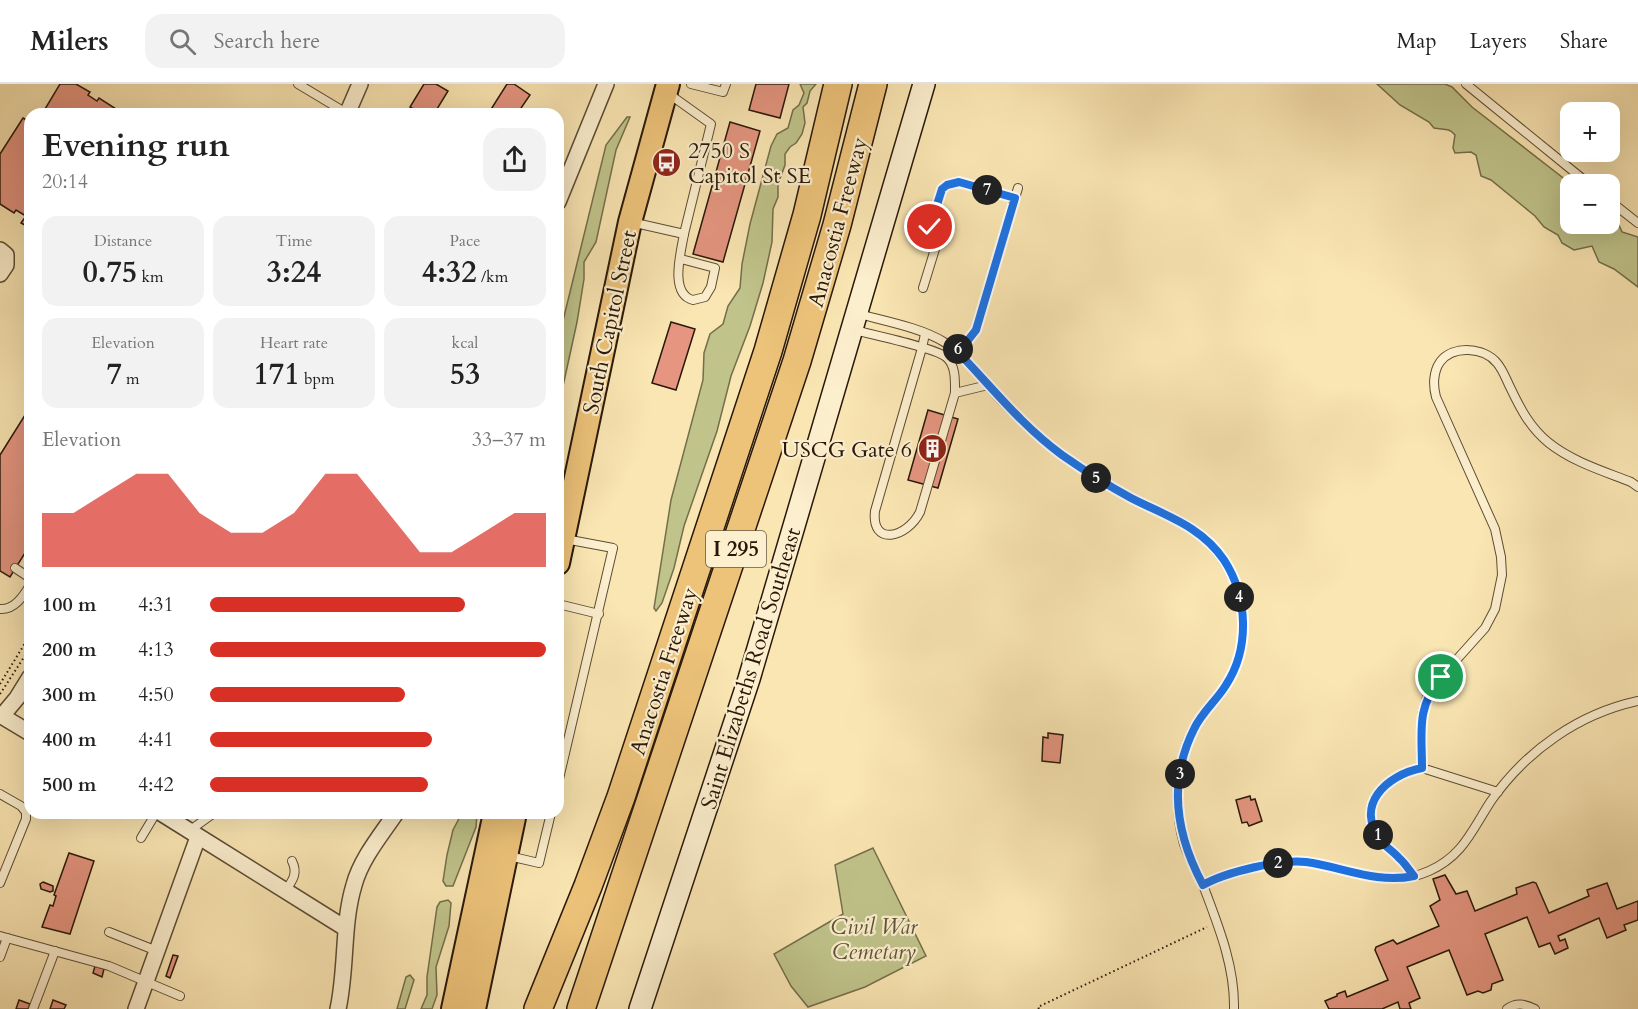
<!DOCTYPE html>
<html lang="en">
<head>
<meta charset="utf-8">
<style>
  body { margin:0; font-family:Cardo,serif; background:#f2f2f2; color:#222; height:100vh; display:flex; flex-direction:column; font-size:22px; white-space:nowrap }
  * { box-sizing:border-box; margin:0 }
  p { font-size:20px; color:#767676 }
  .icon { flex:none; width:33px; height:33px; fill:none; stroke:currentColor; stroke-width:2; stroke-linecap:round; stroke-linejoin:round }
  .map { position:relative; flex:1; overflow:hidden }
  .panel { position:absolute; left:24px; top:24px; width:540px; height:711px; display:flex; flex-direction:column; background:#fff; border-radius:18px; box-shadow:0 6px 24px #0002 }
  .panel>* { flex:none }
  .tools { position:absolute; left:1560px; top:18px; display:grid; gap:12px }
  .tools a { display:grid; place-items:center; width:60px; height:60px; border-radius:12px; background:#fff; box-shadow:0 6px 24px #0002; font-size:30px }
  .pin { position:absolute; display:grid; place-items:center; width:51px; height:51px; color:#fff; margin:-26px; border:3px solid #fff; border-radius:50%; box-shadow:0 2px 6px #0007 }
  .km { position:absolute; width:30px; height:30px; margin:-15px; border-radius:50%; background:#222; color:#fff; font-size:16px; line-height:30px; text-align:center }
  .round { display:grid; place-items:center; flex:none; width:63px; height:63px; border-radius:18px; background:#f2f2f2 }
  .headline { display:flex; align-items:center; justify-content:space-between; height:102px; padding:0 18px }
  h1 { font-size:33px; font-weight:700; line-height:45px }
  .stats { display:grid; grid-template-columns:repeat(3,1fr); gap:9px; height:102px; padding:6px 18px }
  .stats div { display:grid; align-content:center; border-radius:15px; background:#f2f2f2; text-align:center }
  .stats b { font-size:30px; font-weight:700 }
  .stats small { font-size:16px; font-weight:400 }
  .stats p { font-size:16px }
  .chart { height:168px; padding:12px 18px }
  .chart p { display:flex; justify-content:space-between }
  .chart svg { width:100%; height:108px; margin-top:6px; fill:#d93025; opacity:.7 }
  ul { padding:0 18px; list-style:none; font-size:20px }
  li { display:grid; grid-template-columns:96px 72px 1fr; align-items:center; height:45px }
  li i { height:15px; border-radius:8px; background:#d93025 }
  header { display:flex; align-items:center; gap:36px; box-sizing:border-box; height:84px; padding:0 30px; background:#fff; border-bottom:2px solid #e0e0e0 }
  header strong { font-size:28px }
  nav { display:flex; gap:33px; margin-inline-start:auto; font-size:21px }
  .search { width:420px; height:54px; background:#f2f2f2; display:flex; align-items:center; gap:15px; box-sizing:border-box; padding:0 21px; border-radius:18px; color:#767676; font-size:22px }
  .map>svg:first-child { display:block }
  .green { fill:#c0c48b; stroke:#746e4a; stroke-width:1.5 }
  .building { fill:#e59580; stroke:#29180a; stroke-width:1.5 }
  .lines { fill:none; stroke-linecap:round; stroke-linejoin:round }
  .service-casing { stroke:#5d4c34; stroke-width:10 }
  .minor-casing { stroke:#5d4c34; stroke-width:18 }
  .secondary-casing { stroke:#29180a; stroke-width:24 }
  .primary-casing { stroke:#29180a; stroke-width:26 }
  .motorway-casing { stroke:#29180a; stroke-width:30 }
  .path { stroke:#29180a; stroke-width:2; stroke-dasharray:1.5 3; stroke-linecap:butt }
  .service { stroke:#fcefce; stroke-width:8 }
  .minor { stroke:#fcefce; stroke-width:15 }
  .secondary { stroke:#fcefce; stroke-width:21 }
  .primary { stroke:#edc37a; stroke-width:22 }
  .motorway { stroke:#edc37a; stroke-width:27 }
  .route-casing { stroke:#fff; stroke-width:12 }
  .route { stroke:#1a73e8; stroke-width:8 }
  .labels { text-anchor:middle; stroke-width:4.5; stroke-linejoin:round; paint-order:stroke }
  .shield { fill:#fcefce; stroke:#685845; stroke-width:1.5 }
  .shield-label { font-size:21px; font-weight:bold; fill:#29180a }
  .poi-label { font-size:22px; fill:#29180a; stroke:#fcefce; text-anchor:start }
  .street-label { font-size:22px; fill:#29180a; stroke:#fcefce }
  .park-label { font-size:22px; font-style:italic; fill:#5e5437; stroke:#fcefce }
</style>
</head>
<body>
<header>
<strong>Milers</strong>
<div class="search"><svg class="icon" aria-label="search" viewBox="0 0 24 24"><circle cx="10" cy="10" r="6"/><path d="M15 15l6 6"/></svg>Search here</div>
<nav><a>Map</a><a>Layers</a><a>Share</a></nav>
</header>
<div class="map">
<svg width="1638" height="925" viewBox="0 0 1638 925">
  <rect width="100%" height="100%" fill="#fae6b3"/>
  <filter id="stains"><feTurbulence type="fractalNoise" baseFrequency=".00333" numOctaves="4"/><feColorMatrix values="0 0 0 0 .2 0 0 0 0 .09 0 0 0 0 .02 0 0 0 .5 -.17"/></filter>
  <radialGradient id="worn" r=".72"><stop offset=".6" stop-color="#630" stop-opacity="0"/><stop offset="1" stop-color="#630" stop-opacity=".3"/></radialGradient>
  <g class="green">
    <polygon points="800,0 816,0 810,7 807,19 803,23 805,39 802,50 796,59 790,63 785,70 785,81 778,100 778,113 773,125 772,158 763,199 750,242 731,292 717,347 684,442 674,484 662,519 656,527 654,524 671,416 703,296 704,269 710,250 723,240 728,222 740,204 742,180 750,140 771,62 777,50 788,44 793,26 799,21 804,9"/>
    <path d="M1377 0H1445L1452 3 1472 23 1571 100 1570 140H1610V131L1618 139 1622 148 1638 153V203L1614 185 1599 178 1592 162 1574 166 1562 159 1558 151 1544 143 1535 132 1491 96 1481 92 1476 71 1471 68 1455 69 1453 64 1455 51C1449 43 1443 46 1434 44L1429 38 1400 21Z"/>
    <polygon points="627,33 630,33 616,66 596,158 584,178 584,195 577,238 558,325 558,257 606,61"/>
    <polygon points="462,729 477,729 476,743 453,802 446,802 443,797 447,771 453,746"/>
    <polygon points="873,764 926,872 865,903 808,923 791,902 774,870 843,830 835,781"/>
    <polygon points="448,816 451,819 449,842 436,883 437,911 432,925 421,925 427,911 427,893 437,823 440,818"/>
    <polygon points="410,891 414,896 405,925 397,925 406,893"/>
  </g>
  <g class="building">
    <polygon points="60,0 76,0 90,8 88,11 97,17 99,14 124,30 42,30"/>
    <polygon points="424,0 436,0 448,7 434,30 422,30 410,23"/>
    <polygon points="507,0 514,0 530,11 517,30 488,30"/>
    <polygon points="756,0 789,0 780,34 749,26"/>
    <polygon points="23,34 30,38 30,144 21,139 26,132 16,126 14,129 0,120 0,70"/>
    <polygon points="730,38 760,47 723,178 693,170"/>
    <polygon points="671,238 695,245 676,306 652,299"/>
    <polygon points="30,323 30,461 10,493 0,487 0,371"/>
    <polygon points="928,326 958,335 938,404 908,396"/>
    <polygon points="1048,649 1063,651 1060,679 1042,677 1043,653 1048,654"/>
    <polygon points="1250,712 1251,716 1255,715 1262,737 1249,742 1247,738 1242,739 1236,716"/>
    <polygon points="69,769 94,777 70,850 42,843 50,821 53,822 56,812 54,811"/>
    <polygon points="1445,791 1456,810 1467,807 1475,827 1517,810 1516,804 1533,798 1536,799 1549,829 1589,812 1587,806 1607,799 1617,825 1638,817 1638,836 1624,841 1626,846 1607,854 1599,834 1558,852 1560,857 1565,855 1568,864 1555,870 1550,859 1539,863 1527,833 1485,850 1503,896 1492,900 1491,906 1483,909 1478,907 1467,911 1449,866 1407,883 1420,914 1409,919 1411,925 1400,925 1398,918 1382,925 1329,925 1325,917 1337,912 1337,910 1345,907 1347,913 1388,896 1375,866 1376,863 1393,856 1397,860 1439,842 1430,822 1440,816 1433,795"/>
    <polygon points="43,798 53,802 53,807 50,808 41,805 40,800"/>
    <polygon points="173,871 178,872 170,894 166,892"/>
    <polygon points="95,882 104,885 102,893 93,889"/>
    <polygon points="19,916 30,920 28,925 16,925"/>
    <polygon points="53,916 66,921 64,925 50,925"/>
  </g>
  <g class="lines">
    <defs>
      <g id="service">
        <polyline points="298,0 348,30"/>
        <polyline points="691,0 723,8 726,0"/>
        <polyline points="1466,0 1589,100"/>
        <path d="M669 10 711 40 684 150C681 168 669 210 693 216L705 213 711 203 715 184 681 175"/>
        <polyline points="1610,117 1638,139"/>
        <polyline points="631,138 684,150"/>
        <polyline points="923,204 935,165 930,151 930,143 942,105 947,101 959,98 1015,114"/>
        <path d="M859 230C885 237 922 244 944 258 968 273 983 297 1001 316 1026 342 1054 367 1084 386 1106 400 1128 413 1152 424 1173 434 1193 441 1209 459 1229 479 1242 507 1243 536 1244 564 1236 590 1219 612 1212 620 1204 628 1198 637 1176 670 1173 722 1184 760 1189 774 1196 787 1203 801"/>
        <path d="M854 246C870 250 936 264 946 273 956 281 955 297 955 309L920 428C907 454 871 463 875 427L922 264 925 250"/>
        <polyline points="953,269 965,260 976,246 1018,104"/>
        <polyline points="955,309 988,301"/>
        <polyline points="15,484 30,494"/>
        <polyline points="558,520 599,530"/>
        <path d="M0 525C14 526 23 513 30 501"/>
        <polyline points="558,699 613,464 565,455"/>
        <path d="M1498 708 1422 684V631L1427 613 1441 593 1485 544 1495 525 1502 491 1501 473 1495 445 1436 313C1433 302 1433 288 1440 278 1453 261 1484 263 1497 279 1503 286 1506 295 1510 303 1520 324 1530 344 1549 359 1573 378 1603 387 1631 398L1638 403"/>
        <polyline points="0,710 21,722 26,728 26,735 0,799"/>
        <polyline points="189,747 214,729"/>
        <polyline points="141,754 156,729"/>
        <polyline points="509,772 539,779 551,729"/>
        <path d="M1414 792C1408 785 1403 777 1396 770 1392 766 1385 763 1382 758 1353 722 1386 691 1422 684"/>
        <path d="M286 806C293 796 298 789 292 777"/>
        <polyline points="109,848 157,867"/>
        <polyline points="0,852 109,882 180,912"/>
        <polyline points="0,873 7,854"/>
        <polyline points="33,925 55,867"/>
        <path d="M1234 925C1235 882 1218 841 1203 801 1227 788 1278 776 1305 778 1347 783 1387 806 1429 787 1463 772 1472 746 1491 717 1526 667 1578 630 1638 617"/>
        <path d="M1507 925C1516 918 1525 920 1535 925"/>
      </g>
      <g id="minor">
        <polyline points="347,30 360,0"/>
        <polyline points="558,118 606,0"/>
        <polyline points="0,166 6,171 6,181 0,190"/>
        <polyline points="0,631 30,649"/>
        <polyline points="2,632 17,614 30,593"/>
        <polyline points="161,729 345,844"/>
        <polyline points="136,925 198,753"/>
        <path d="M338 925C347 884 342 841 354 801 361 775 381 751 396 729"/>
      </g>
      <polyline id="secondary" points="640,925 749,595 924,0"/>
      <g id="primary">
        <polyline points="558,479 630,138 668,0"/>
        <polyline points="453,925 495,729"/>
        <polyline points="474,925 515,729"/>
      </g>
      <g id="motorway">
        <polyline points="538,925 588,802 621,713 768,267 807,131 838,0"/>
        <polyline points="581,925 797,277 837,141 873,0"/>
      </g>
    </defs>
    <use href="#service" class="service-casing"/>
    <use href="#minor" class="minor-casing"/>
    <use href="#secondary" class="secondary-casing"/>
    <use href="#primary" class="primary-casing"/>
    <use href="#motorway" class="motorway-casing"/>
    <g class="path">
      <polyline points="0,600 30,551"/>
      <polyline points="0,610 30,564"/>
      <polyline points="1039,925 1038,923 1207,843"/>
    </g>
    <use href="#service" class="service"/>
    <use href="#minor" class="minor"/>
    <use href="#secondary" class="secondary"/>
    <use href="#primary" class="primary"/>
    <use href="#motorway" class="motorway"/>
  </g>
  <g class="lines">
    <defs>
      <path id="route" d="M930 143 942 105 947 101 959 98 1015 114 976 246 965 260 956 266C991 302 1021 341 1062 371 1085 387 1107 401 1131 414 1166 432 1201 442 1224 476 1248 513 1250 564 1226 601 1217 616 1202 628 1194 645 1168 697 1176 751 1203 801 1226 788 1280 775 1306 778 1343 783 1376 800 1414 792 1409 786 1405 779 1399 774 1394 768 1387 764 1382 758 1353 722 1386 691 1422 684 1422 646 1416 625 1441 593"/>
    </defs>
    <use href="#route" class="route-casing"/>
    <use href="#route" class="route"/>
  </g>
  <defs>
    <symbol id="bus-disc" viewBox="-11 -11 22 22"><circle r="9.5" fill="#8f2418" stroke="#fcefce"/><path d="M-5-6H5V4H4V6H2V4H-2V6H-4V4H-5ZM-3.5-4V0h7V-4ZM-3.5 1.2v1.5H-2V1.2ZM2 1.2v1.5H3.5V1.2Z" fill="#fff"/></symbol>
    <symbol id="building-disc" viewBox="-11 -11 22 22"><circle r="9.5" fill="#8f2418" stroke="#fcefce"/><path d="M-4-6H4V6H1V3H-1V6H-4ZM-2.5-4.3h1.7v1.8h-1.7ZM.8-4.3h1.7v1.8H.8ZM-2.5-1h1.7V.8h-1.7ZM.8-1h1.7V.8H.8Z" fill="#fff"/></symbol>
  </defs>
  <g fill-rule="evenodd">
    <use href="#bus-disc" x="650" y="62" width="33" height="33"/>
    <use href="#building-disc" x="916" y="348" width="33" height="33"/>
  </g>
  <g class="labels">
    <rect class="shield" x="706" y="447" width="60" height="36" rx="4.5"/>
    <g class="shield-label">
      <text x="736" y="472">I 295</text>
    </g>
    <g class="poi-label">
      <text x="688" y="74">2750 S<tspan x="688" dy="25">Capitol St SE</tspan></text>
      <text x="912" y="373" text-anchor="end">USCG Gate 6</text>
    </g>
    <g class="street-label">
      <text transform="translate(837 138) rotate(-75)" y="8">Anacostia Freeway</text>
      <text transform="translate(609 238) rotate(-78)" y="8">South Capitol Street</text>
      <text transform="translate(750 584) rotate(-73)" y="8">Saint Elizabeths Road Southeast</text>
      <text transform="translate(663 587) rotate(-72)" y="8">Anacostia Freeway</text>
    </g>
    <g class="park-label">
      <text x="874" y="850">Civil War<tspan x="874" dy="25">Cemetary</tspan></text>
    </g>
  </g>
  <rect width="100%" height="100%" filter="url(#stains)"/>
  <rect width="100%" height="100%" fill="url(#worn)"/>
</svg>
<div class="tools">
<a>+</a>
<a>−</a>
</div>
<div class="pin" style="left:1441px;top:593px;background:#1e9e55"><svg class="icon" aria-label="arrive" viewBox="0 0 24 24"><path d="M6 21V4h12l-3 4 3 4H6"/></svg></div>
<div class="pin" style="left:930px;top:143px;background:#d93025"><svg class="icon" aria-label="check" viewBox="0 0 24 24"><path d="M5 12l5 5 9-10"/></svg></div>
<b class="km" style="left:1378px;top:751px">1</b>
<b class="km" style="left:1278px;top:779px">2</b>
<b class="km" style="left:1180px;top:690px">3</b>
<b class="km" style="left:1239px;top:513px">4</b>
<b class="km" style="left:1096px;top:394px">5</b>
<b class="km" style="left:958px;top:265px">6</b>
<b class="km" style="left:987px;top:106px">7</b>
<section class="panel">
<div class="headline"><div><h1>Evening run</h1><p>20:14</p></div><a class="round"><svg class="icon" aria-label="share" viewBox="0 0 24 24"><path d="M12 15V3M7 8l5-5 5 5M5 13v7h14v-7"/></svg></a></div>
<div class="stats">
<div><p>Distance</p><b>0.75<small> km</small></b></div>
<div><p>Time</p><b>3:24</b></div>
<div><p>Pace</p><b>4:32<small> /km</small></b></div>
</div>
<div class="stats">
<div><p>Elevation</p><b>7<small> m</small></b></div>
<div><p>Heart rate</p><b>171<small> bpm</small></b></div>
<div><p>kcal</p><b>53</b></div>
</div>
<div class="chart"><p><span>Elevation</span>33–37 m</p>
<svg viewBox="0 0 160 44" preserveAspectRatio="none"><path d="M0 44V22L10 22L20 14L30 6L40 6L50 22L60 30L70 30L80 22L90 6L100 6L110 22L120 38L130 38L140 30L150 22L160 22V44z"/></svg>
</div>
<ul>
<li><b>100 m</b>4:31<i style="width:76%"></i></li>
<li><b>200 m</b>4:13<i style="width:100%"></i></li>
<li><b>300 m</b>4:50<i style="width:58%"></i></li>
<li><b>400 m</b>4:41<i style="width:66%"></i></li>
<li><b>500 m</b>4:42<i style="width:65%"></i></li>
</ul>
</section>
</div>
</body>
</html>
